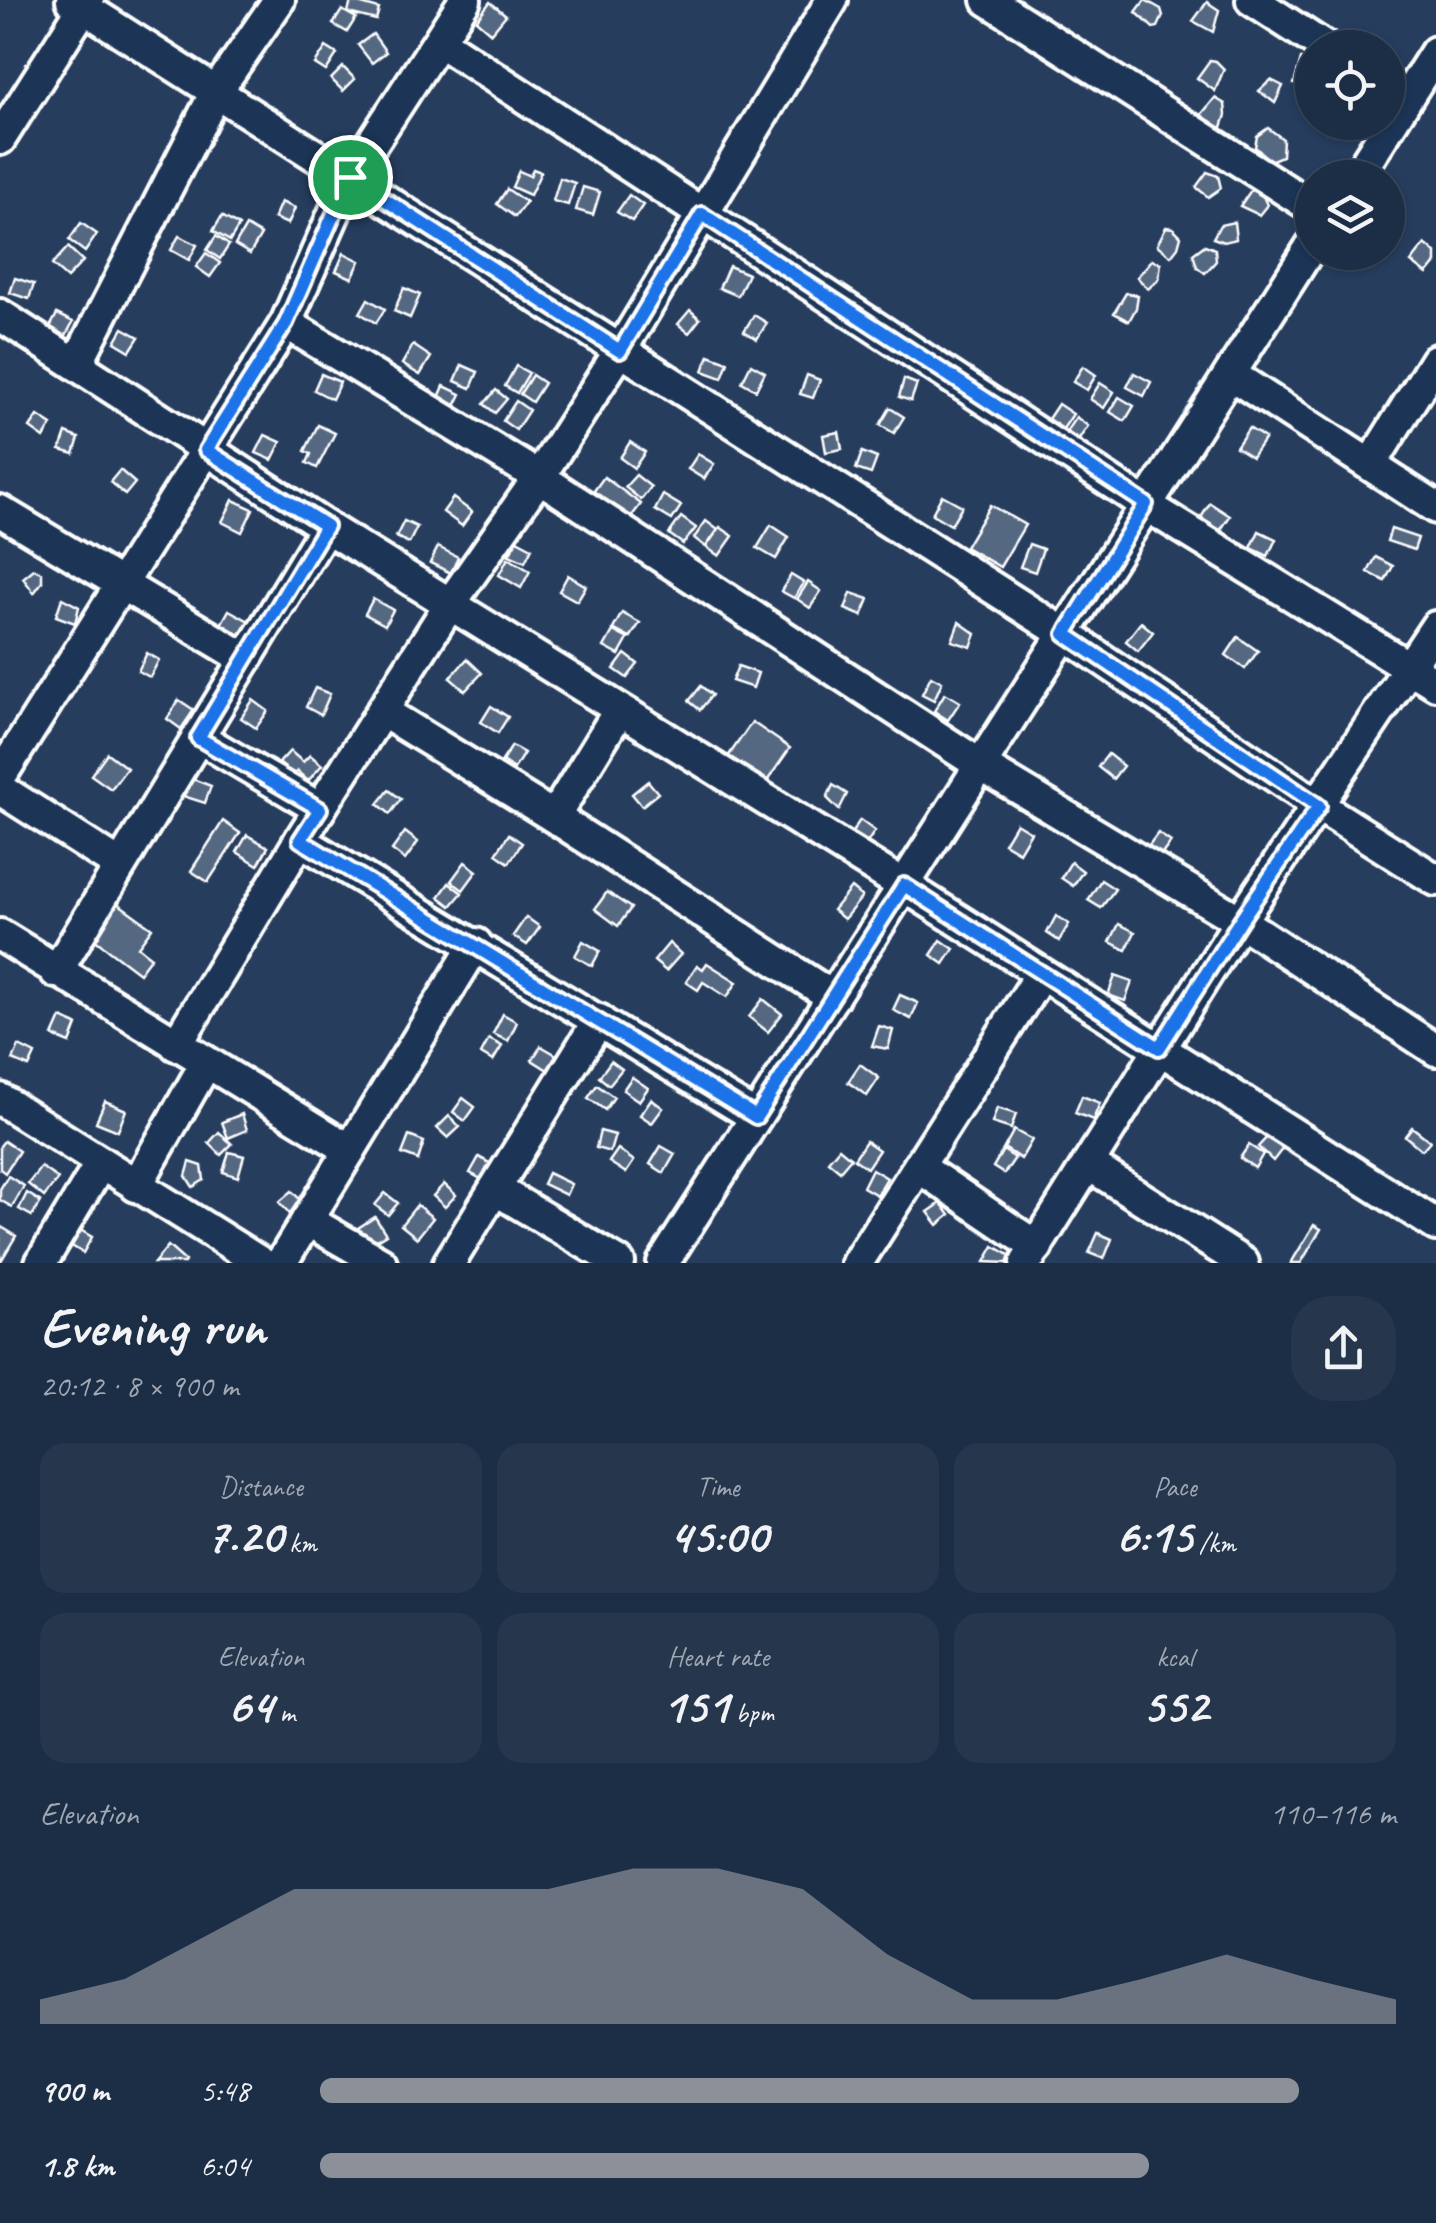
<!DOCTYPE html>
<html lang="en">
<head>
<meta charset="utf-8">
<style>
  body { margin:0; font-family:Caveat,sans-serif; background:#25364d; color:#f1f3f6; height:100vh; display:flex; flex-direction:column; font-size:38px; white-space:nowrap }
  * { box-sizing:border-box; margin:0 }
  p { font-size:32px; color:#a0a8b3 }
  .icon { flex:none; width:55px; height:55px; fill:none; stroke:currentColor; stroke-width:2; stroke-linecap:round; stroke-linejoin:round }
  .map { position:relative; height:1263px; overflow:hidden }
  .panel { display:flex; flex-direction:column; background:#1c2e46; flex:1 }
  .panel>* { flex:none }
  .tools { position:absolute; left:1295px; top:30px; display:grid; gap:20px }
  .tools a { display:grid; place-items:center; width:110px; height:110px; border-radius:50%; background:#1c2e46; box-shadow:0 2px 8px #0004,0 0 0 2px #3a4a5f; font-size:50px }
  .pin { position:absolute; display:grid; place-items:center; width:85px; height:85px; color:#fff; margin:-42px; border:5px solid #fff; border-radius:50%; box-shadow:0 2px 10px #0007 }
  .round { display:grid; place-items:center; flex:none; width:105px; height:105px; border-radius:40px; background:#25364d }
  .headline { display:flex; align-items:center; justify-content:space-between; height:170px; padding:0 40px }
  h1 { font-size:55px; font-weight:600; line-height:75px }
  .metrics { display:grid; grid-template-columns:repeat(3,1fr); gap:15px; height:170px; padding:10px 40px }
  .metrics div { display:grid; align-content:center; border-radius:25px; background:#25364d; text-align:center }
  .metrics b { font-size:50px; font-weight:600 }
  .metrics small { font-size:28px; font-weight:400 }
  .metrics p { font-size:28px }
  .chart { height:280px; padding:20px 40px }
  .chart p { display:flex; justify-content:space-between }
  .chart svg { width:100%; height:180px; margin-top:10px; fill:#8c9099; opacity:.7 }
  ul { padding:0 40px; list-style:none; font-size:32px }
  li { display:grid; grid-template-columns:160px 120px 1fr; align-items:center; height:75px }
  li i { height:25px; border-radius:12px; background:#8c9099 }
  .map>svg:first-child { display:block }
  .building { fill:#556781; stroke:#fff; stroke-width:2.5 }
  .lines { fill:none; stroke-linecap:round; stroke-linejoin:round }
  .street-casing { stroke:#fff; stroke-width:38 }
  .street { stroke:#1d3557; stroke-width:30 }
  .route-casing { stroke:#fff; stroke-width:20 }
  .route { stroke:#1a73e8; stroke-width:12 }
</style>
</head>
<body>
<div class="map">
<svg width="1436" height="1263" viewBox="0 0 1436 1263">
  <rect width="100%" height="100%" fill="#263d5e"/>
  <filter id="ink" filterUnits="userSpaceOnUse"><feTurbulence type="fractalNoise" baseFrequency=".01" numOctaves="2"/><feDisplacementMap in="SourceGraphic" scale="20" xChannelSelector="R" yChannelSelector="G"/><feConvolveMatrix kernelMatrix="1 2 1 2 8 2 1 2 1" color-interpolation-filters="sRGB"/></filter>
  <g filter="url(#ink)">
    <g class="building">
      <polygon points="1145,0 1161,9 1163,16 1158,27 1153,28 1136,12"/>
      <polygon points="351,1 379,9 376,20 348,13"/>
      <polygon points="490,2 506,15 491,33 476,20"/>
      <polygon points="1207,2 1219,10 1213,32 1193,21"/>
      <polygon points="342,10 356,18 347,32 333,24"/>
      <polygon points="373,34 386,52 372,63 358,45"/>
      <polygon points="326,47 337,54 326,71 315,64"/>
      <polygon points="1301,59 1312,60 1312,83 1307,86 1294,84"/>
      <polygon points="1210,60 1216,61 1224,69 1215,91 1197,78"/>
      <polygon points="343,67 355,79 343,91 331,79"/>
      <polygon points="1271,80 1283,86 1275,103 1259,91"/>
      <polygon points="1215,98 1225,104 1226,115 1222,127 1215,128 1201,115"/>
      <polygon points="1268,128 1283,139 1282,156 1270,161 1255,147 1257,136"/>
      <polygon points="533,169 541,172 530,195 512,187 519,171 530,176"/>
      <polygon points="1207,172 1218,176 1221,188 1208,197 1196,187"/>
      <polygon points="560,178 575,183 568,205 553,201"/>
      <polygon points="583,187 600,192 593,215 576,210"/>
      <polygon points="507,189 526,202 515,217 497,204"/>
      <polygon points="1251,190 1263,196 1267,205 1259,215 1240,206"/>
      <polygon points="629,195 643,205 632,221 617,212"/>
      <polygon points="281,202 295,208 288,224 274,218"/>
      <polygon points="222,216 239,226 230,241 213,231"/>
      <polygon points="1234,222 1236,239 1224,242 1213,238 1220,225"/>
      <polygon points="81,223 97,234 85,252 69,240"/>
      <polygon points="246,226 261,235 250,254 235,245"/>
      <polygon points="1166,227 1173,228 1181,236 1178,247 1171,256 1157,245"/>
      <polygon points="179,236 197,245 189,260 171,250"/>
      <polygon points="216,236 229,245 220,259 207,250"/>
      <polygon points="1425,244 1436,253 1436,263 1427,274 1411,262"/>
      <polygon points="1205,245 1215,249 1216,261 1205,273 1197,267 1193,254"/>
      <polygon points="68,247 83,261 67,278 52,265"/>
      <polygon points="206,253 220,263 210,277 196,267"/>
      <polygon points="344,253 360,261 352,278 336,271"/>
      <polygon points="1152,260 1161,263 1159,279 1148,289 1137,277"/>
      <polygon points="729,266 748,274 738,296 719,288"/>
      <polygon points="15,278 34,284 29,299 10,293"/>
      <polygon points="404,288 420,295 410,318 394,311"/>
      <polygon points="1126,293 1138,295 1136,308 1129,321 1114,313"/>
      <polygon points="368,299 385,309 376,323 360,313"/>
      <polygon points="690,310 700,319 689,333 678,324"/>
      <polygon points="57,314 73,322 65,337 49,329"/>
      <polygon points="754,315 767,323 757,339 744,331"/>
      <polygon points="123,328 139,337 130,351 115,342"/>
      <polygon points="413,345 431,357 420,375 402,364"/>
      <polygon points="709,355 728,362 722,378 703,371"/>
      <polygon points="751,364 765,372 756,390 742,382"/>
      <polygon points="462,365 478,372 471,388 455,381"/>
      <polygon points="516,366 529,373 517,393 505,386"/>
      <polygon points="1083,366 1096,375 1087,390 1073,382"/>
      <polygon points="1134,373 1151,382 1144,396 1127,387"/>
      <polygon points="321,374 340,382 332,399 314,390"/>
      <polygon points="532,375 544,383 532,402 520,394"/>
      <polygon points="807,375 820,380 813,398 800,394"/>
      <polygon points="904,379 917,384 911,401 899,397"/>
      <polygon points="1100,383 1114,392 1104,408 1090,399"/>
      <polygon points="444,386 461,394 453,410 437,402"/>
      <polygon points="496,390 507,399 495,413 484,404"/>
      <polygon points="1119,397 1134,406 1125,421 1110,412"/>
      <polygon points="516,401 529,410 516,430 503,421"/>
      <polygon points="1058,404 1073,414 1063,429 1048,419"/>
      <polygon points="890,408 904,417 894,433 880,425"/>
      <polygon points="38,416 52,425 44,438 30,428"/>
      <polygon points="1076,417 1088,426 1078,441 1065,433"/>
      <polygon points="318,425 335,433 317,468 307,463 311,454 305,451"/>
      <polygon points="1249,428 1265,438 1252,457 1236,447"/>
      <polygon points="839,432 842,449 826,452 823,435"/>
      <polygon points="66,433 79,438 74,454 60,450"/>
      <polygon points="265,435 281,442 272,460 256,453"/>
      <polygon points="630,442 645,452 634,468 620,458"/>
      <polygon points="862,452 877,458 871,474 856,469"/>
      <polygon points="698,454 714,464 704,479 688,469"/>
      <polygon points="120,470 135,483 125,495 110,482"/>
      <polygon points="636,475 651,487 641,500 625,487"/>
      <polygon points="604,477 641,504 625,525 588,499"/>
      <polygon points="663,495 681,506 672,520 655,510"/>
      <polygon points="942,495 962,506 951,525 932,514"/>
      <polygon points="453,498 472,512 462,526 443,512"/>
      <polygon points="233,500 253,509 242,532 222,522"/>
      <polygon points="1210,503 1230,516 1218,534 1199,521"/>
      <polygon points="990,505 1025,525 1000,567 965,547"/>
      <polygon points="681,517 696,528 683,544 669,534"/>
      <polygon points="404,521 417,527 409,543 396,537"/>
      <polygon points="706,521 718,530 706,547 694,538"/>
      <polygon points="771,525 789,537 776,559 757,548"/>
      <polygon points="720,527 733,536 719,556 706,547"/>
      <polygon points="1391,529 1418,538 1414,550 1387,541"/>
      <polygon points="1259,531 1276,539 1268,556 1251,548"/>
      <polygon points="517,540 532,548 525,562 509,555"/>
      <polygon points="1029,544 1043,549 1035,572 1020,567"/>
      <polygon points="438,547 458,557 451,573 430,563"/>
      <polygon points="1376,557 1393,566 1385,581 1368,572"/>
      <polygon points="508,558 530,571 521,588 499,575"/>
      <polygon points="34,569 42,573 42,582 34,593 23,578"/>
      <polygon points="568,575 586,586 577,601 559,591"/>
      <polygon points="791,575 804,583 794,598 781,591"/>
      <polygon points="808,582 821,591 810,608 797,599"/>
      <polygon points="851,593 869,599 862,616 845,609"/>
      <polygon points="62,598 79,607 75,623 56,616"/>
      <polygon points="373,599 393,610 385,625 365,614"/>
      <polygon points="229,610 249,621 240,639 219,628"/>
      <polygon points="622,613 640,623 630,638 613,629"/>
      <polygon points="959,622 976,634 971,647 952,641"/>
      <polygon points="1141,622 1153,632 1138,651 1126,641"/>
      <polygon points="613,631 628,639 619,655 604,647"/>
      <polygon points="1238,637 1258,651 1245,669 1226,655"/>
      <polygon points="147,653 159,660 150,677 138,671"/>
      <polygon points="625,654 638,664 627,678 614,669"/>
      <polygon points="467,659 482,673 465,691 450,678"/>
      <polygon points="738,666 758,673 753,688 732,681"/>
      <polygon points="931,676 942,682 934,700 922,694"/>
      <polygon points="701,686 712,695 700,710 689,701"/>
      <polygon points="315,688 330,694 321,715 306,707"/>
      <polygon points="945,693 960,702 948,720 934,711"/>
      <polygon points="179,700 194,710 181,729 167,719"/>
      <polygon points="253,700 268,711 256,728 241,718"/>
      <polygon points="491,706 508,717 498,733 481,722"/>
      <polygon points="752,722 790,748 761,790 723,764"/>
      <polygon points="512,746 524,753 514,769 502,761"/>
      <polygon points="290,751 303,762 310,755 322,765 308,781 297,771 293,776 279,763"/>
      <polygon points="107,753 127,768 111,789 91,775"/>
      <polygon points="1108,754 1123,766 1113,779 1098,767"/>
      <polygon points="190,778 211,786 205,803 183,796"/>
      <polygon points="648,781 658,793 642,806 632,794"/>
      <polygon points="833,785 847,794 839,810 827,798"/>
      <polygon points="389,790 401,799 390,814 378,804"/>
      <polygon points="860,820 875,831 864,847 849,837"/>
      <polygon points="223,821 240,833 208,882 191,871"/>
      <polygon points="1016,823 1031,832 1019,852 1004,843"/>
      <polygon points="405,832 418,842 405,860 392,850"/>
      <polygon points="1158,833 1171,842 1159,858 1146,849"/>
      <polygon points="509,834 522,843 509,863 496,854"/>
      <polygon points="247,835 268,847 258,865 237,852"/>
      <polygon points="465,862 477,871 463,890 451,881"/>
      <polygon points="1071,862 1083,871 1073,886 1061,878"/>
      <polygon points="1101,880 1115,889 1101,908 1088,900"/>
      <polygon points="449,883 462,893 451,906 439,897"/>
      <polygon points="851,888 862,897 844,919 833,910"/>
      <polygon points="607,892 631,908 618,926 595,909"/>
      <polygon points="112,899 152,928 138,947 151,957 139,973 86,933"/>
      <polygon points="1056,916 1069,924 1059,941 1047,933"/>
      <polygon points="526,917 540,927 527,945 513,936"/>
      <polygon points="1119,924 1135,932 1126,950 1110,942"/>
      <polygon points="941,940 954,949 944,964 931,955"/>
      <polygon points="583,941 600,951 592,966 575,956"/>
      <polygon points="669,943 681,954 666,971 654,961"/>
      <polygon points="707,963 737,982 727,997 703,982 698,990 686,982 697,965 703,969"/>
      <polygon points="1115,976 1132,982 1125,1001 1108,995"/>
      <polygon points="900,995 918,1003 911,1019 893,1010"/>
      <polygon points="763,999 782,1014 768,1032 749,1017"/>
      <polygon points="503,1014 517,1022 508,1041 493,1034"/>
      <polygon points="61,1018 77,1025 70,1043 53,1036"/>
      <polygon points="879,1026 893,1030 888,1049 872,1046"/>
      <polygon points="489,1039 502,1046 493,1061 481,1054"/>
      <polygon points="19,1046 35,1054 29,1067 13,1060"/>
      <polygon points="541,1046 560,1057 551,1072 532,1060"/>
      <polygon points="611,1061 622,1069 609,1085 599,1077"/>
      <polygon points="860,1064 879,1078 867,1096 848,1082"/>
      <polygon points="632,1077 648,1088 639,1101 623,1090"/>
      <polygon points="597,1085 614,1097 605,1110 588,1098"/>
      <polygon points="1082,1096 1100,1103 1093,1120 1075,1113"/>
      <polygon points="463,1098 475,1107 465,1121 453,1112"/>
      <polygon points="651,1099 663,1108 652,1123 640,1115"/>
      <polygon points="105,1101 126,1110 118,1131 96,1122"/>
      <polygon points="997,1108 1016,1114 1011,1129 992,1123"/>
      <polygon points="242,1114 247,1130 228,1138 222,1122"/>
      <polygon points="449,1116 460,1127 448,1138 437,1128"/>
      <polygon points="1412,1127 1430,1141 1422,1150 1405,1136"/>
      <polygon points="1014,1130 1032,1140 1021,1159 1004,1148"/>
      <polygon points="600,1131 615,1135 610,1152 596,1148"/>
      <polygon points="219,1132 232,1144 221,1155 209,1143"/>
      <polygon points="1269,1135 1283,1148 1273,1161 1258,1147"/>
      <polygon points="409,1136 424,1142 418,1160 402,1154"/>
      <polygon points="4,1141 19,1151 5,1173 0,1169 0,1146"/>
      <polygon points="866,1141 879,1150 867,1168 854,1159"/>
      <polygon points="1249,1145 1263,1154 1255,1168 1240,1158"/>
      <polygon points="661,1146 675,1154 664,1173 650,1164"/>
      <polygon points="839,1148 851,1158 840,1171 828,1161"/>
      <polygon points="618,1149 634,1161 626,1173 609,1162"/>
      <polygon points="1003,1150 1015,1158 1004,1174 993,1167"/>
      <polygon points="229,1152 244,1156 238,1177 223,1172"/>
      <polygon points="479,1157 493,1165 485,1181 470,1173"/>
      <polygon points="190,1162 202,1166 204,1180 193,1187 186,1176"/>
      <polygon points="41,1167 58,1179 44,1197 28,1184"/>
      <polygon points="872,1169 887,1178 877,1195 863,1187"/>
      <polygon points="548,1173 571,1184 566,1195 543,1184"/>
      <polygon points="8,1176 24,1186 12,1207 0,1200 0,1189"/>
      <polygon points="444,1184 456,1195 445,1207 433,1196"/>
      <polygon points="292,1191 302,1202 290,1214 279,1202"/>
      <polygon points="27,1193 41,1202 32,1216 19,1209"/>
      <polygon points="385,1193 398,1203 388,1215 375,1205"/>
      <polygon points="941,1203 950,1215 938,1225 928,1212"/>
      <polygon points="417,1205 433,1218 417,1238 401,1225"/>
      <polygon points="375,1217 386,1234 368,1245 358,1228"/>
      <polygon points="1314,1225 1321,1229 1301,1263 1291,1263"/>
      <polygon points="0,1226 16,1236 1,1261 0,1260"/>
      <polygon points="77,1228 92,1237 83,1253 67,1243"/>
      <polygon points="1098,1233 1112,1239 1104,1259 1089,1253"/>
      <polygon points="168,1246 185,1261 184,1263 154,1263"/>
      <polygon points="994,1246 1011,1256 1007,1263 985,1262"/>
    </g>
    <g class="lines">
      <defs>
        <g id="street">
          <polyline points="72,0 1065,634 1319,806 1436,880"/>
          <polyline points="988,0 1312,207"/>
          <polyline points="1252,0 1326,48"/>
          <polyline points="439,41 1146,505 1436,684"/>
          <polyline points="0,139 88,0"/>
          <polyline points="1356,178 1436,52"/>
          <polyline points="0,315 326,527 903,885 1436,1225"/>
          <polyline points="286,323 539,477 982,766 1240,921 1436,1050"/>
          <polyline points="77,363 216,92 279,0"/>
          <polyline points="1230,374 1436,508"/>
          <polyline points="1371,464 1436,360"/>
          <polyline points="0,511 246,659"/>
          <polyline points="382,711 554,817 833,997"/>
          <polyline points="198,737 320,809"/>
          <polyline points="0,777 286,323 350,177 465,0"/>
          <polyline points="0,789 119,865"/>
          <polyline points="554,817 619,711"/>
          <polyline points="300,840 756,1117"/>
          <polyline points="0,935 350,1150"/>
          <polyline points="56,972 326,527"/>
          <polyline points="176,1045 300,840 450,604 539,477 620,351 832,0"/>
          <polyline points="0,1099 261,1263"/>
          <polyline points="1088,1164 1243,1263"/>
          <polyline points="919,1167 1037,1247"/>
          <polyline points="136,1186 206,1063"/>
          <polyline points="495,1189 619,1263"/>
          <polyline points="307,1220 381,1263"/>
          <polyline points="41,1263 101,1163"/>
          <polyline points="281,1263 476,944"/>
          <polyline points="449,1263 599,1020"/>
          <polyline points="663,1263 1312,245"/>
          <polyline points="857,1263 1041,974"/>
          <polyline points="1026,1263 1240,921 1436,627"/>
        </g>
      </defs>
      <use href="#street" class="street-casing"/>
      <use href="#street" class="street"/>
    </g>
  </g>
  <g class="lines" filter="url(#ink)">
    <defs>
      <polygon id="route" points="350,177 620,351 702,214 1146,504 1065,634 1319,806 1240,921 1159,1048 904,885 756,1117 300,840 320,809 198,738 326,526 206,450 286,323"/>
    </defs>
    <use href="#route" class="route-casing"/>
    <use href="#route" class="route"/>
  </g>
</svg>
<div class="tools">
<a><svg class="icon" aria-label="locate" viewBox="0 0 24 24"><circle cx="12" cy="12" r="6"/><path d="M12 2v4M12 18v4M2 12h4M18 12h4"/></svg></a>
<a><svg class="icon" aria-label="layers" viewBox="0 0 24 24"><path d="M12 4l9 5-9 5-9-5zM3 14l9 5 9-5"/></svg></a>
</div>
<div class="pin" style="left:350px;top:177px;background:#1e9e55"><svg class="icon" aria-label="arrive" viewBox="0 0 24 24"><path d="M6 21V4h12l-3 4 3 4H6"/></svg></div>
</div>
<section class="panel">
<div class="headline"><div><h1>Evening run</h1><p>20:12 · 8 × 900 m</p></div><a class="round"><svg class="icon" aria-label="share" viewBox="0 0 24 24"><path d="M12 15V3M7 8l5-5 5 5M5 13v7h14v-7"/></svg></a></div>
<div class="metrics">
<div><p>Distance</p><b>7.20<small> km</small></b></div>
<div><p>Time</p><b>45:00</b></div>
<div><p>Pace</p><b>6:15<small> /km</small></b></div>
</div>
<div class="metrics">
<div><p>Elevation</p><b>64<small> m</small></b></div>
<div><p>Heart rate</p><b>151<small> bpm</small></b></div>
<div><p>kcal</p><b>552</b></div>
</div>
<div class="chart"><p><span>Elevation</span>110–116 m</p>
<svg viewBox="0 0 160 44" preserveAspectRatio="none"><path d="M0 44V38L10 33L20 22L30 11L40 11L50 11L60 11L70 6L80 6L90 11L100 27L110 38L120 38L130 33L140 27L150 33L160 38V44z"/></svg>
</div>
<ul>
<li><b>900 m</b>5:48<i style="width:91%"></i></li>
<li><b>1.8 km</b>6:04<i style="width:77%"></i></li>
</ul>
</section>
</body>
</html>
